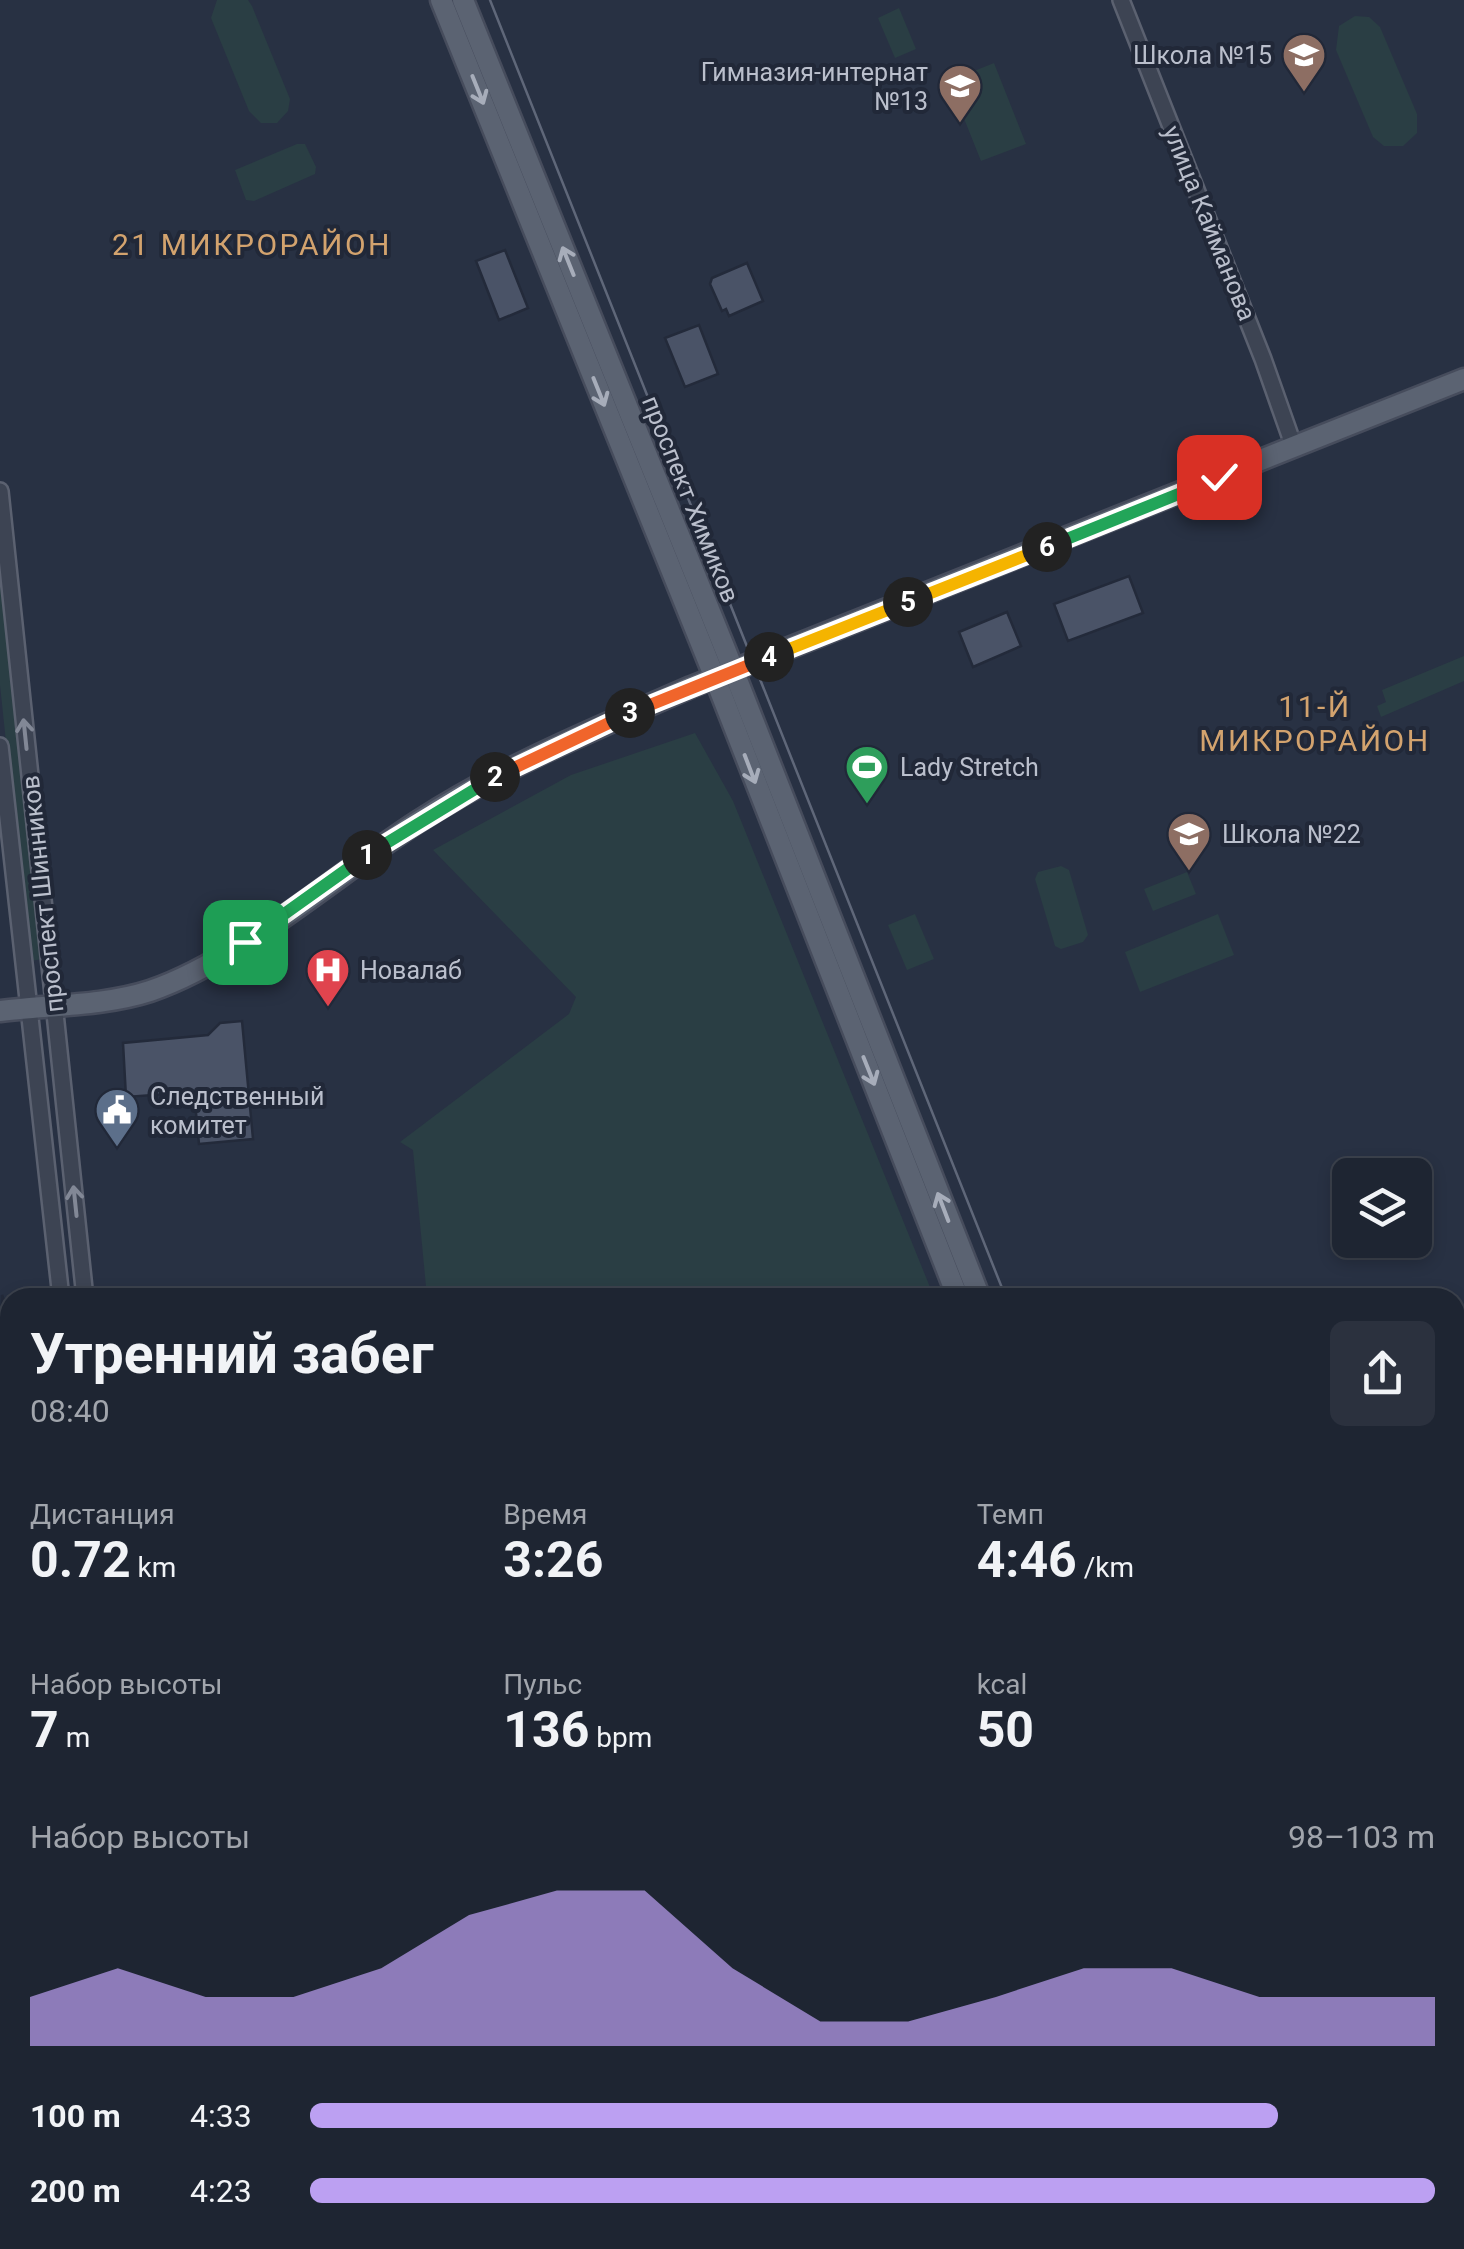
<!DOCTYPE html>
<html lang="ru">
<head>
<meta charset="utf-8">
<style>
  body { margin:0; font-family:Roboto,sans-serif; background:#2b313e; color:#f1f3f6; height:100vh; display:flex; flex-direction:column; font-size:38px; white-space:nowrap }
  * { box-sizing:border-box; margin:0 }
  p { font-size:32px; color:#a1a5ac }
  .icon { flex:none; width:55px; height:55px; fill:none; stroke:currentColor; stroke-width:2; stroke-linecap:round; stroke-linejoin:round }
  .map { position:relative; flex:1; overflow:hidden }
  .side { position:absolute; left:0px; top:1288px; width:1465px; height:962px; display:flex; flex-direction:column; background:#1e2532; border-radius:30px 30px 0 0; box-shadow:0 5px 15px #0003,0 0 0 2px #3c424d }
  .side>* { flex:none }
  .buttons { position:absolute; left:1332px; top:1158px; display:grid; gap:20px }
  .buttons a { display:grid; place-items:center; width:100px; height:100px; border-radius:15px; background:#1e2532; box-shadow:0 5px 15px #0003,0 0 0 2px #3c424d; font-size:50px }
  .pin { position:absolute; display:grid; place-items:center; width:85px; height:85px; color:#fff; margin:-42px; border-radius:20px; box-shadow:0 5px 15px #0006 }
  .km { position:absolute; width:50px; height:50px; margin:-25px; border-radius:50%; background:#222; color:#fff; font-size:28px; line-height:50px; text-align:center }
  .round { display:grid; place-items:center; flex:none; width:105px; height:105px; border-radius:15px; background:#2b313e }
  .overview { display:flex; align-items:center; justify-content:space-between; height:170px; padding:0 30px }
  h1 { font-size:55px; font-weight:700; line-height:75px }
  .metrics { display:grid; grid-template-columns:repeat(3,1fr); gap:15px; height:170px; padding:10px 30px }
  .metrics div { display:grid; align-content:center }
  .metrics b { font-size:50px; font-weight:700 }
  .metrics small { font-size:28px; font-weight:400 }
  .metrics p { font-size:28px }
  .chart { height:280px; padding:20px 30px }
  .chart p { display:flex; justify-content:space-between }
  .chart svg { width:100%; height:180px; margin-top:10px; fill:#bca0f2; opacity:.7 }
  ul { padding:0 30px; list-style:none; font-size:32px }
  li { display:grid; grid-template-columns:160px 120px 1fr; align-items:center; height:75px }
  li i { height:25px; border-radius:12px; background:#bca0f2 }
  .map>svg:first-child { display:block }
  .green { fill:#2a3e44 }
  .building { fill:#4a5367; stroke:#232a3a; stroke-width:2.5 }
  .lines { fill:none; stroke-linecap:round; stroke-linejoin:round }
  .minor-casing { stroke:#5b6170; stroke-width:20 }
  .major-casing { stroke:#464c5c; stroke-width:25 }
  .minor { stroke:#3d4453; stroke-width:15 }
  .major { stroke:#5b6372; stroke-width:20 }
  .tram { stroke:#5f6779; stroke-width:2.5 }
  .oneway { stroke:#a7adba }
  .oneway2 { stroke:#828896 }
  .split-1-casing { stroke:#fff; stroke-width:20 }
  .split-2-casing { stroke:#fff; stroke-width:20 }
  .split-3-casing { stroke:#fff; stroke-width:20 }
  .split-4-casing { stroke:#fff; stroke-width:20 }
  .split-5-casing { stroke:#fff; stroke-width:20 }
  .split-6-casing { stroke:#fff; stroke-width:20 }
  .split-7-casing { stroke:#fff; stroke-width:20 }
  .split-8-casing { stroke:#fff; stroke-width:20 }
  .split-1 { stroke:#22a559; stroke-width:12 }
  .split-2 { stroke:#22a559; stroke-width:12 }
  .split-3 { stroke:#f0652b; stroke-width:12 }
  .split-4 { stroke:#f0652b; stroke-width:12 }
  .split-5 { stroke:#f5b400; stroke-width:12 }
  .split-6 { stroke:#f5b400; stroke-width:12 }
  .split-7 { stroke:#22a559; stroke-width:12 }
  .split-8 { stroke:#f5b400; stroke-width:12 }
  .labels { text-anchor:middle; stroke-width:8; stroke-linejoin:round; paint-order:stroke }
  .poi-label { font-size:25px; fill:#babfcc; stroke:#212838; text-anchor:start }
  .street-label { font-size:25px; fill:#babfcc; stroke:#212838 }
  .quarter-label { font-size:30px; letter-spacing:2.5px; fill:#d3a36e; stroke:#212838 }
</style>
</head>
<body>
<div class="map">
<svg width="1464" height="2249" viewBox="0 0 1464 2249">
  <rect width="100%" height="100%" fill="#283143"/>
  <g class="green">
    <polygon points="217,0 248,0 252,6 290,99 288,111 277,123 261,123 249,111 211,18"/>
    <polygon points="899,8 916,49 895,58 878,18"/>
    <polygon points="1355,16 1369,17 1380,27 1417,114 1417,133 1403,146 1384,146 1373,137 1336,50 1339,26"/>
    <polygon points="994,63 1026,144 981,161 949,81"/>
    <polygon points="297,144 305,144 316,167 315,174 254,201 246,200 235,170"/>
    <polygon points="0,525 44,959 29,961 0,685"/>
    <polygon points="1464,656 1464,681 1381,717 1377,706 1386,702 1382,690"/>
    <polygon points="695,733 733,801 934,1297 427,1297 413,1150 400,1142 569,1014 576,997 433,850 571,775"/>
    <polygon points="1061,866 1069,870 1088,935 1083,942 1061,949 1055,946 1035,879 1038,872"/>
    <polygon points="1187,872 1196,894 1153,911 1144,889"/>
    <polygon points="915,914 934,959 907,970 888,925"/>
    <polygon points="1218,914 1234,955 1140,992 1125,952"/>
    <polygon points="466,2240 1026,2240 1025,2249 466,2249"/>
  </g>
  <g class="building">
    <polygon points="505,250 528,308 499,320 476,261"/>
    <polygon points="747,263 763,301 729,316 726,309 722,311 710,284 712,278"/>
    <polygon points="699,325 718,374 685,387 665,338"/>
    <polygon points="1129,576 1143,613 1068,641 1054,604"/>
    <polygon points="1007,612 1021,646 973,667 959,632"/>
    <polygon points="242,1021 253,1139 199,1144 194,1092 126,1097 123,1043 208,1035 220,1023"/>
    <polygon points="2,1295 4,1301 8,1301 9,1311 10,1384 0,1385"/>
  </g>
  <g class="lines">
    <defs>
      <g id="minor">
        <polyline points="1121,0 1263,359 1294,447"/>
        <polyline points="0,491 85,1298"/>
        <polyline points="0,746 61,1298"/>
        <polyline points="1455,1429 1464,1426"/>
        <polyline points="166,2240 167,2249"/>
        <polyline points="189,2240 190,2249"/>
        <polyline points="1124,2240 1124,2249"/>
      </g>
      <g id="major">
        <polyline points="441,0 715,678 958,1298"/>
        <polyline points="463,0 725,649 980,1298"/>
        <path d="M0 1011C49 1005 104 1006 150 991 239 961 338 873 419 821 504 766 599 727 691 687L1464 379"/>
        <polyline points="1455,1362 1464,1359"/>
        <polyline points="1455,1385 1464,1382"/>
        <polyline points="0,1594 10,1592"/>
        <polyline points="0,1618 10,1617"/>
        <polyline points="1038,2240 1038,2249"/>
        <polyline points="1083,2240 1083,2249"/>
      </g>
    </defs>
    <use href="#minor" class="minor-casing"/>
    <use href="#major" class="major-casing"/>
    <use href="#minor" class="minor"/>
    <use href="#major" class="major"/>
    <g class="tram">
      <polyline points="490,0 1006,1298"/>
      <polyline points="0,1723 10,1722"/>
      <polyline points="1105,2240 1105,2249"/>
    </g>
  </g>
  <defs><path id="oneway-shaft" d="M-6 0H5M1.5-3L5.5 0L1.5 3" fill="none" stroke-width="1.6" stroke-linecap="round" stroke-linejoin="round" transform="scale(2.5)"/></defs>
  <g class="oneway">
    <use href="#oneway-shaft" transform="translate(478 90) rotate(68)"/>
    <use href="#oneway-shaft" transform="translate(568 261) rotate(-112)"/>
    <use href="#oneway-shaft" transform="translate(599 392) rotate(68)"/>
    <use href="#oneway-shaft" transform="translate(750 769) rotate(69)"/>
    <use href="#oneway-shaft" transform="translate(869 1071) rotate(68)"/>
    <use href="#oneway-shaft" transform="translate(943 1207) rotate(-111)"/>
  </g>
  <g class="oneway2">
    <use href="#oneway-shaft" transform="translate(25 734) rotate(-96)"/>
    <use href="#oneway-shaft" transform="translate(75 1201) rotate(-96)"/>
  </g>
  <g class="lines">
    <defs>
      <polyline id="split-1" points="245,942 367,855"/>
      <polyline id="split-2" points="367,855 495,777"/>
      <polyline id="split-3" points="495,777 630,713"/>
      <polyline id="split-4" points="630,713 769,657"/>
      <polyline id="split-5" points="769,657 908,602"/>
      <polyline id="split-6" points="908,602 1047,547"/>
      <polyline id="split-7" points="1047,547 1186,491"/>
      <polyline id="split-8" points="1186,491 1219,477"/>
    </defs>
    <use href="#split-1" class="split-1-casing"/>
    <use href="#split-2" class="split-2-casing"/>
    <use href="#split-3" class="split-3-casing"/>
    <use href="#split-4" class="split-4-casing"/>
    <use href="#split-5" class="split-5-casing"/>
    <use href="#split-6" class="split-6-casing"/>
    <use href="#split-7" class="split-7-casing"/>
    <use href="#split-8" class="split-8-casing"/>
    <use href="#split-1" class="split-1"/>
    <use href="#split-2" class="split-2"/>
    <use href="#split-3" class="split-3"/>
    <use href="#split-4" class="split-4"/>
    <use href="#split-5" class="split-5"/>
    <use href="#split-6" class="split-6"/>
    <use href="#split-7" class="split-7"/>
    <use href="#split-8" class="split-8"/>
  </g>
  <defs>
    <symbol id="school-pin" viewBox="-11 -11 22 30"><path d="M0 17L-7.5 6A9.5 9.5 0 1 1 7.5 6Z" fill="#8d6e63" stroke="#212838"/><path d="M0-5L7-2L0 1L-7-2ZM-4 1L0 2.5L4 1V4Q0 6-4 4Z" fill="#fff"/></symbol>
    <symbol id="stadium-pin" viewBox="-11 -11 22 30"><path d="M0 17L-7.5 6A9.5 9.5 0 1 1 7.5 6Z" fill="#2e9e5b" stroke="#212838"/><path d="M0-5a6.5 5 0 1 0 0 10a6.5 5 0 1 0 0-10ZM-3.5-1.8h7v3.6h-7Z" fill="#fff"/></symbol>
    <symbol id="hospital-pin" viewBox="-11 -11 22 30"><path d="M0 17L-7.5 6A9.5 9.5 0 1 1 7.5 6Z" fill="#e0444e" stroke="#212838"/><path d="M-5-5h3v3.5h4V-5h3V5h-3V1.5h-4V5h-3Z" fill="#fff"/></symbol>
    <symbol id="civic-pin" viewBox="-11 -11 22 30"><path d="M0 17L-7.5 6A9.5 9.5 0 1 1 7.5 6Z" fill="#5c6f8a" stroke="#212838"/><path d="M-.6-6.5H3V-4.5H.6V-3L4-1V1h2V6H-6V1h2V-1L-.6-3ZM-1.2 2.5V6h2.4V2.5Z" fill="#fff"/></symbol>
  </defs>
  <g fill-rule="evenodd">
    <use href="#school-pin" x="1279" y="30" width="50" height="68"/>
    <use href="#school-pin" x="935" y="61" width="50" height="68"/>
    <use href="#stadium-pin" x="842" y="742" width="50" height="68"/>
    <use href="#school-pin" x="1164" y="809" width="50" height="68"/>
    <use href="#hospital-pin" x="303" y="945" width="50" height="68"/>
    <use href="#civic-pin" x="92" y="1085" width="50" height="68"/>
  </g>
  <g class="labels">
    <g class="poi-label">
      <text x="1272" y="64" text-anchor="end">Школа №15</text>
      <text x="928" y="81" text-anchor="end">Гимназия-интернат<tspan x="928" dy="29">№13</tspan></text>
      <text x="900" y="776">Lady Stretch</text>
      <text x="1222" y="843">Школа №22</text>
      <text x="360" y="979">Новалаб</text>
      <text x="150" y="1105">Следственный<tspan x="150" dy="29">комитет</tspan></text>
    </g>
    <g class="street-label">
      <text transform="translate(1210 223) rotate(68)" y="9">улица Кайманова</text>
      <text transform="translate(691 499) rotate(68)" y="9">проспект Химиков</text>
      <text transform="translate(42 894) rotate(-96)" y="9">проспект Шинников</text>
    </g>
    <g class="quarter-label">
      <text x="252" y="255">21 МИКРОРАЙОН</text>
      <text x="1315" y="717">11-Й<tspan x="1315" dy="34">МИКРОРАЙОН</tspan></text>
    </g>
  </g>
</svg>
<div class="buttons">
<a><svg class="icon" aria-label="layers" viewBox="0 0 24 24"><path d="M12 4l9 5-9 5-9-5zM3 14l9 5 9-5"/></svg></a>
</div>
<div class="pin" style="left:245px;top:942px;background:#1e9e55"><svg class="icon" aria-label="arrive" viewBox="0 0 24 24"><path d="M6 21V4h12l-3 4 3 4H6"/></svg></div>
<div class="pin" style="left:1219px;top:477px;background:#d93025"><svg class="icon" aria-label="check" viewBox="0 0 24 24"><path d="M5 12l5 5 9-10"/></svg></div>
<b class="km" style="left:367px;top:855px">1</b>
<b class="km" style="left:495px;top:777px">2</b>
<b class="km" style="left:630px;top:713px">3</b>
<b class="km" style="left:769px;top:657px">4</b>
<b class="km" style="left:908px;top:602px">5</b>
<b class="km" style="left:1047px;top:547px">6</b>
<section class="side">
<div class="overview"><div><h1>Утренний забег</h1><p>08:40</p></div><a class="round"><svg class="icon" aria-label="share" viewBox="0 0 24 24"><path d="M12 15V3M7 8l5-5 5 5M5 13v7h14v-7"/></svg></a></div>
<div class="metrics">
<div><p>Дистанция</p><b>0.72<small> km</small></b></div>
<div><p>Время</p><b>3:26</b></div>
<div><p>Темп</p><b>4:46<small> /km</small></b></div>
</div>
<div class="metrics">
<div><p>Набор высоты</p><b>7<small> m</small></b></div>
<div><p>Пульс</p><b>136<small> bpm</small></b></div>
<div><p>kcal</p><b>50</b></div>
</div>
<div class="chart"><p><span>Набор высоты</span>98–103 m</p>
<svg viewBox="0 0 160 44" preserveAspectRatio="none"><path d="M0 44V32L10 25L20 32L30 32L40 25L50 12L60 6L70 6L80 25L90 38L100 38L110 32L120 25L130 25L140 32L150 32L160 32V44z"/></svg>
</div>
<ul>
<li><b>100 m</b>4:33<i style="width:86%"></i></li>
<li><b>200 m</b>4:23<i style="width:100%"></i></li>
</ul>
</section>
</div>
</body>
</html>
